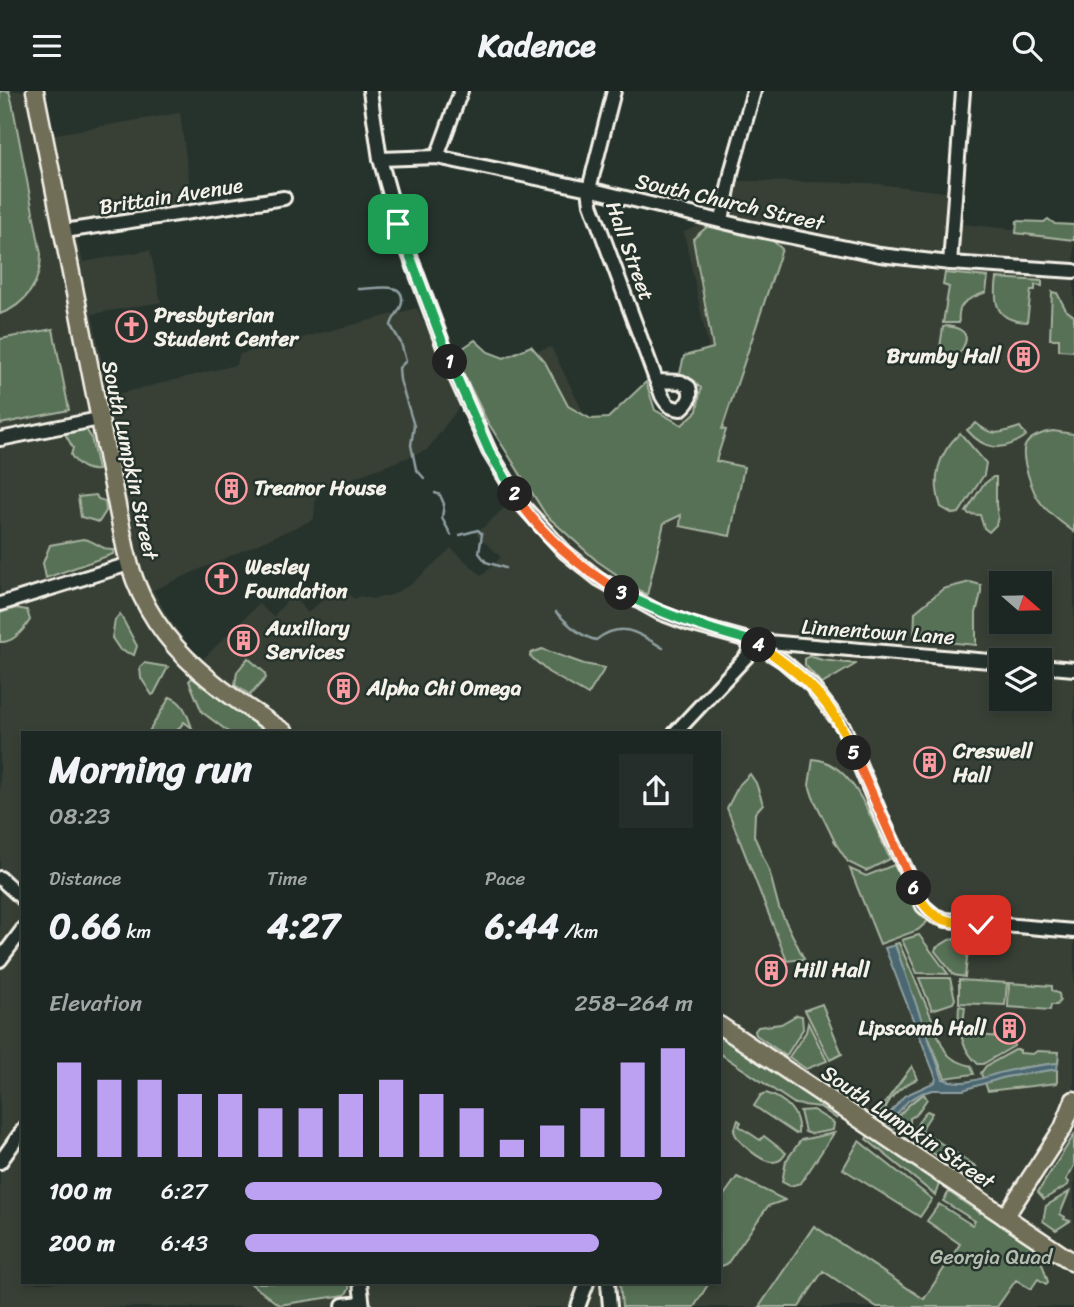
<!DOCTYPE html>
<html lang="en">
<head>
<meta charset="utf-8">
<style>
  body { margin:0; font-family:Sriracha,sans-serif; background:#252e2a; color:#f1f3f6; height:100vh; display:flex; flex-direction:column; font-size:26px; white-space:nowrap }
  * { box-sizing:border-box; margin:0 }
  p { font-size:23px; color:#a0a5a5 }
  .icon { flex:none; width:38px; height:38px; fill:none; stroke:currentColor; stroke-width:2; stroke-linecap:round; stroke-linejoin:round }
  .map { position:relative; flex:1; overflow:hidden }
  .side { position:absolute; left:21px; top:640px; width:700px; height:553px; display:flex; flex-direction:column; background:#1c2622; border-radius:0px; box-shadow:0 4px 10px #0003,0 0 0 2px #3a4340 }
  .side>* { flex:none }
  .needle { width:46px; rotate:110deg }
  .fabs { position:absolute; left:989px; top:480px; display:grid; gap:14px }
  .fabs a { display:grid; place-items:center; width:63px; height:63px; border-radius:0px; background:#1c2622; box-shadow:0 4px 10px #0003,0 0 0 2px #3a4340; font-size:35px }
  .pin { position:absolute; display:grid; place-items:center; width:60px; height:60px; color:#fff; margin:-30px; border-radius:14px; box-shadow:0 4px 10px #0006 }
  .km { position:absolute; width:35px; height:35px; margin:-18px; border-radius:50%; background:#222; color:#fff; font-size:19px; line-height:35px; text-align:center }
  .round { display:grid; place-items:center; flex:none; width:74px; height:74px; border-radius:0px; background:#252e2a }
  .summary { display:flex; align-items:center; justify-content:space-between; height:119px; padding:0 28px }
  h1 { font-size:38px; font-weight:700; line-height:52px }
  .figures { display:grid; grid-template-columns:repeat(3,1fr); gap:10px; height:119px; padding:7px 28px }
  .figures div { display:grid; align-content:center }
  .figures b { font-size:35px; font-weight:700 }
  .figures small { font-size:19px; font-weight:400 }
  .figures p { font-size:19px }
  .chart { height:196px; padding:14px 28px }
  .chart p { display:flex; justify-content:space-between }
  .chart svg { width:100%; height:126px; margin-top:7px; stroke:#bca0f2; stroke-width:6 }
  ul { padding:0 28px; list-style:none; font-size:23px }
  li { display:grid; grid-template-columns:112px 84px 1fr; align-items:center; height:52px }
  li i { height:18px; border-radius:9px; background:#bca0f2 }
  header { display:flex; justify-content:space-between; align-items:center; height:91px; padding:0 28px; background:#1c2622; font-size:32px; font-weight:700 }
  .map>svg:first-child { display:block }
  .built { fill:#384036; fill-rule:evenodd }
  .green { fill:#577156; stroke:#a6b19f; stroke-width:2 }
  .water { fill:#4c6872; stroke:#8f9fa1; stroke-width:2 }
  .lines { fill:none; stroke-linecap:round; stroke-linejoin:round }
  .stream { stroke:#8f9fa1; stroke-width:2.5 }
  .minor-casing { stroke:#f4f1e8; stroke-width:18 }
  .major-casing { stroke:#f4f1e8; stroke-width:21 }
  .minor { stroke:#26332d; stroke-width:12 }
  .major { stroke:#716e59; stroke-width:16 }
  .split-1-casing { stroke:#fff; stroke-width:14 }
  .split-2-casing { stroke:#fff; stroke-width:14 }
  .split-3-casing { stroke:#fff; stroke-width:14 }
  .split-4-casing { stroke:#fff; stroke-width:14 }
  .split-5-casing { stroke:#fff; stroke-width:14 }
  .split-6-casing { stroke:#fff; stroke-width:14 }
  .split-7-casing { stroke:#fff; stroke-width:14 }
  .split-1 { stroke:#22a559; stroke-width:9 }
  .split-2 { stroke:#22a559; stroke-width:9 }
  .split-3 { stroke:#f0652b; stroke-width:9 }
  .split-4 { stroke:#22a559; stroke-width:9 }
  .split-5 { stroke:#f5b400; stroke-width:9 }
  .split-6 { stroke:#f0652b; stroke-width:9 }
  .split-7 { stroke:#f5b400; stroke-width:9 }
  .labels { text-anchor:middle; stroke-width:5; stroke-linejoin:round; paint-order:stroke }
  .street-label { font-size:21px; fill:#f4f1e8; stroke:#26332d }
  .poi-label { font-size:21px; font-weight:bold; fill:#f4f1e8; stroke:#26332d; text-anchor:start }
  .park-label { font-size:21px; fill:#b5beae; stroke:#26332d }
</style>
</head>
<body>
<header><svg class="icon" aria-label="menu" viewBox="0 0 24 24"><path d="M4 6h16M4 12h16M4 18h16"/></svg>Kadence<svg class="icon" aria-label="search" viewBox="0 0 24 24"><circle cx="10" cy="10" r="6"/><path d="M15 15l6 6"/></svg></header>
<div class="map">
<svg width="1074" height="1216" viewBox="0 0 1074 1216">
  <rect width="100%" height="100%" fill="#26332d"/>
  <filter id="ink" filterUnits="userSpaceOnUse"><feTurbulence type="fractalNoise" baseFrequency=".0143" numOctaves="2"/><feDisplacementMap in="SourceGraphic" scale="14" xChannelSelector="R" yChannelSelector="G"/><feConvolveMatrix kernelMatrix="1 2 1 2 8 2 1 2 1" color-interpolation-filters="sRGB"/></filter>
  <g filter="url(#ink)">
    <path class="built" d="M0 0H32L44 45 180 22 193 119 74 137 83 171 150 159 161 211 92 223 109 305 236 274 240 263 417 217 462 312 427 359 316 401 314 428 153 499 168 526 188 554 203 568 259 513 273 526 292 504 308 522 340 494 354 508 360 505 372 508 392 504 413 492 451 457 482 485 501 466 476 443 524 399 468 282 551 256 600 355 718 302 684 141 733 121 739 90 869 92 952 102 962 133 1061 143 1074 137V1216H0ZM1001 492H1040V530H1001ZM1001 569H1040V607H1001ZM23 642H719V1192H23Z"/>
    <g class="green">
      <path d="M0 0H9L12 11 41 163C41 191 26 214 0 223Z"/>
      <polygon points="1048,128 1055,133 1074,134 1074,149 1016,142 1017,130 1044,131"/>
      <polygon points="708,135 771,148 782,158 722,338 726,339 716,370 744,376 730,445 680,435 681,424 664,432 647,504 597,470 546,424 487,330 454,263 475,249 488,261 504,267 531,255 545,271 568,315 591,328 608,327 646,291 655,319 682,334 697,320 701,297 680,282 684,265 713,257 693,148"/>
      <path d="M945 182 988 186 986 201C970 208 956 210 959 232H943L949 196 943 194Z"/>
      <path d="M997 187 1042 190V195L1035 194V199H1031L1027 231C997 230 993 214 997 187Z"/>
      <polygon points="1052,201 1057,202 1066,219 1074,225 1074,260 1059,259 1059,248 1050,248"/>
      <path d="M947 235C980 239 963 262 946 273L938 270 943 236Z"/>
      <polygon points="53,238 69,319 0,333 0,248"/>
      <path d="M976 332C993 347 1001 342 1020 336L1026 345C1003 361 985 360 967 339Z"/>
      <path d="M85 337 91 346 98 379C87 381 76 373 71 364L73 357 64 341Z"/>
      <path d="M1053 340 1074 343V441C1062 432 1050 424 1041 412 1033 403 1020 366 1025 355 1029 346 1044 341 1053 340Z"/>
      <path d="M960 342 986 372 984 384 959 422 953 423 941 416C931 387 939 362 960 342Z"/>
      <polygon points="993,386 996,386 996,414 998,426 996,434 989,441 984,437 980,424 969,423 966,421 983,394"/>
      <polygon points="96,404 98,408 105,410 106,420 99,431 81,426 78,406"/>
      <path d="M83 448C95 449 102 460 114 459L113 463 46 487 43 472 50 454Z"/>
      <polygon points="970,491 981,494 981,502 976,522 976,554 914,548 915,521 943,498"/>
      <path d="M16 517 27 519 30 529C23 540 13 552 0 551V522Z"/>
      <polygon points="120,523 137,555 134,564 120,559 112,547 115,529"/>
      <polygon points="542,558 584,573 605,577 588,604 548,581 530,565 531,562"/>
      <polygon points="809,565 822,569 856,573 822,593 805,574 805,568"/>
      <polygon points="248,567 264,581 266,587 250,604 235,594 237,581"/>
      <polygon points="144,572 168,576 154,603 152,604 141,587 140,576"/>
      <polygon points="192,587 267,642 230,642 202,621 189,590"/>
      <path d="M170 606C184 611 187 623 192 637L184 631 175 642H148Z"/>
      <path d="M813 668C855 671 874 736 890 768L866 780 848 771 836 753 813 706 809 694Z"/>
      <polygon points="750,683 756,692 763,713 755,722 754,745 769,779 779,817 804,868 787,870 727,717 739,694"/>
      <polygon points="894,774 919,822 929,829 918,839 880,853 850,778 866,785"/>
      <polygon points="919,844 948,883 917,882 902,849"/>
      <polygon points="963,846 1007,850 1006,860 968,859 965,886 954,884 935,860 936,857 949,849"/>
      <polygon points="899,852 933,930 933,932 923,936 895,853"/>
      <polygon points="919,887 950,887 955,908 953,912 932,919"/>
      <polygon points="959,889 1007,892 1005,914 959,912"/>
      <polygon points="1009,892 1052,895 1052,899 1059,903 1060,909 1057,914 1051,914 1050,919 1008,916"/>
      <polygon points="822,913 842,963 830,969 805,919"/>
      <path d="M959 915 965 916 962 942 1008 947 1013 949 1014 955 983 973H978C962 958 957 937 959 915Z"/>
      <polygon points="797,924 802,925 803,938 786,965 756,944 755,940 758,936 781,933"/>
      <polygon points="808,932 827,970 806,978 789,966 806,941"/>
      <path d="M935 937C946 962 944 967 971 975L974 983 945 987 926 940Z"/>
      <polygon points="719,945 838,1025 837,1028 820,1016 795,1013 719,962"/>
      <polygon points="1015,959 1020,959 1020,962 1033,963 1037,960 1059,961 1058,972 1019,977 983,988 981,982 986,975"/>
      <path d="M912 975 917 988C901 995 887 1007 883 1025L894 1032C902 1019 911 1010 924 1003L927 1008 916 1024 910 1027V1035L895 1037 878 1026 884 1013Z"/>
      <polygon points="1057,978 1057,992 988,1000 985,992 1005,986"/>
      <path d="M766 1002C785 1008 800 1021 798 1042L796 1043 754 1015 761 1004Z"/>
      <polygon points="813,1019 834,1032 833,1039 811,1043 805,1041 800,1020"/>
      <path d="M927 1020 932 1022 921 1039 977 1076 939 1066 910 1047V1042C919 1036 919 1025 927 1020Z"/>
      <path d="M738 1029 741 1031 739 1035 760 1049 764 1045 786 1062C783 1067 780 1071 773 1071 761 1071 737 1051 734 1040Z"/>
      <polygon points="834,1042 801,1092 790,1095 782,1091 786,1070 801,1049"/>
      <polygon points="1074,1044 1074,1075 1066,1089 1069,1091 1068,1094 1044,1108 1038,1101"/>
      <polygon points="868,1045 939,1093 935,1104 866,1048"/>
      <polygon points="859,1050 932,1108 920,1126 843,1078"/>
      <polygon points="737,1086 785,1109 768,1115 727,1173 719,1176 719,1111"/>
      <polygon points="949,1101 980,1122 981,1120 1036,1158 1032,1165 1042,1172 1048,1191 1046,1193 1038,1188 1031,1198 1016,1189 997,1216 877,1216 823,1180 799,1216 759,1216 814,1135 924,1208 960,1153 927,1130 939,1113 972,1134 975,1130 943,1110"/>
      <polygon points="1069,1101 1060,1123 1065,1126 1064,1128 1070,1130 1056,1139 1043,1130 1046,1115"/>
      <polygon points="250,1192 349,1192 349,1198 345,1204 279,1214"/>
      <polygon points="620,1192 709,1192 694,1216 622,1216"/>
    </g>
    <path class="water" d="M895 854 943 988C966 997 986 984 1008 980 1024 976 1041 974 1058 972L1057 978 1005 986 963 999H933L922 1002 908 1010 889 1032 884 1029 904 1005 935 991 936 987 885 857Z"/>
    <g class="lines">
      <g class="stream">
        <path d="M358 198C372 199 409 187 401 215 398 223 392 227 391 235L401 252 406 270 399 277 400 289 414 335 411 354 416 378 424 387"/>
        <polyline points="435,402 440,404 444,413 442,427 451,444"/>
        <polyline points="460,444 478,439 482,443 479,462 486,471 505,477"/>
        <path d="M556 521C568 533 579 545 596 549 622 529 638 542 663 557"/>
      </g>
      <defs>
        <g id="minor">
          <polyline points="370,0 380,68 398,133 451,275 489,360 522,414 565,461 599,488 658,521 690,533 752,550 783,570 812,595 844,637 884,732 923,815 935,825 946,829 1074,840"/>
          <path d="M614 0 589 98 591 113 662 305C667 314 670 317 681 318 689 311 692 306 689 296L681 291 657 290"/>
          <polyline points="437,66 461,0"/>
          <polyline points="380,68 437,66 589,98 749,137 880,164 950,172 1074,180"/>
          <polyline points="722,129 732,78 754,0"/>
          <polyline points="64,140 284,107"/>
          <polyline points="950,172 963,0"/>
          <polyline points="0,348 99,328"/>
          <polyline points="0,513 129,473"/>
          <polyline points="756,550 1001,571"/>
          <polyline points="1040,575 1074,578"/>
          <polyline points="675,642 747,565 752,550"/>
          <polyline points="0,787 23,808"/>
          <polyline points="0,869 23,838"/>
          <polyline points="0,1071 23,1039"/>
          <polyline points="360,1192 363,1216"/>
          <polyline points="608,1192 610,1216"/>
          <polyline points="343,1214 362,1212"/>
          <polyline points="578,1216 587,1192"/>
        </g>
        <g id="major">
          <path d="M35 0 126 460C147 551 213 595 286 642"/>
          <polyline points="719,934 1074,1172"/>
          <polyline points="1005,1126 1063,1037 1074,1009"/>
        </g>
      </defs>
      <use href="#minor" class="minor-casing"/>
      <use href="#major" class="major-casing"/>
      <use href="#minor" class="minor"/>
      <use href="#major" class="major"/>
    </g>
  </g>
  <g class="lines" filter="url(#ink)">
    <defs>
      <polyline id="split-1" points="398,133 450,271"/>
      <polyline id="split-2" points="450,271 489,360 515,403"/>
      <path id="split-3" d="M515 403C539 443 582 478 622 502"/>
      <path id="split-4" d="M622 502C664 524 706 538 752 550L759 554"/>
      <path id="split-5" d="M759 554C804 584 833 611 854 662"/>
      <polyline id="split-6" points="854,662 914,797"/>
      <path id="split-7" d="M914 797C931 831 945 831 981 834"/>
    </defs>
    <use href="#split-1" class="split-1-casing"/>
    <use href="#split-2" class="split-2-casing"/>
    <use href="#split-3" class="split-3-casing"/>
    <use href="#split-4" class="split-4-casing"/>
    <use href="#split-5" class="split-5-casing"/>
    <use href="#split-6" class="split-6-casing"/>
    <use href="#split-7" class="split-7-casing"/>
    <use href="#split-1" class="split-1"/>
    <use href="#split-2" class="split-2"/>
    <use href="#split-3" class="split-3"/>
    <use href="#split-4" class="split-4"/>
    <use href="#split-5" class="split-5"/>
    <use href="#split-6" class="split-6"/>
    <use href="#split-7" class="split-7"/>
  </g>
  <defs>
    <symbol id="church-ring" viewBox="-11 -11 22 22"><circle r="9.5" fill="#26332d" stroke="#ff9aa2" stroke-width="1.5"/><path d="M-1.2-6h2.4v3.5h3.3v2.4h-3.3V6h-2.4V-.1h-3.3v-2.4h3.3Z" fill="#ff9aa2"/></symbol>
    <symbol id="building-ring" viewBox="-11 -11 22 22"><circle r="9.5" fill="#26332d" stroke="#ff9aa2" stroke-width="1.5"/><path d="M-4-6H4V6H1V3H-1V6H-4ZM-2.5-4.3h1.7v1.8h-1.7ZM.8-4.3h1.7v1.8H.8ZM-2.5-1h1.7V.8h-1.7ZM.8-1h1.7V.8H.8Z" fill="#ff9aa2"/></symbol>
  </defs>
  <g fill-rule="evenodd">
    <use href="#church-ring" x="114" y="218" width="35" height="35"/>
    <use href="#building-ring" x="1006" y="248" width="35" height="35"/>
    <use href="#building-ring" x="214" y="380" width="35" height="35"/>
    <use href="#church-ring" x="204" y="470" width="35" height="35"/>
    <use href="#building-ring" x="226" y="532" width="35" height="35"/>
    <use href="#building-ring" x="326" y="580" width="35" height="35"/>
    <use href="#building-ring" x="912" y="654" width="35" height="35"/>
    <use href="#building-ring" x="754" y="862" width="35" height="35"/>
    <use href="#building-ring" x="992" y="920" width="35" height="35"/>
  </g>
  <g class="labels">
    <g class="street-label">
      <text transform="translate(171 105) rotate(-9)" y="7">Brittain Avenue</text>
      <text transform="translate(730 111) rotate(13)" y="7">South Church Street</text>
      <text transform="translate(630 160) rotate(70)" y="7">Hall Street</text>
      <text transform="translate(130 369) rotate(78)" y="7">South Lumpkin Street</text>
      <text transform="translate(878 541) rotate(4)" y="7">Linnentown Lane</text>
      <text transform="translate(908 1036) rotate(34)" y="7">South Lumpkin Street</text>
    </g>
    <g class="poi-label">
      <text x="154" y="231">Presbyterian<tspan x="154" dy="24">Student Center</tspan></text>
      <text x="1001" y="272" text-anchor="end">Brumby Hall</text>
      <text x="254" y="404">Treanor House</text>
      <text x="245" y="483">Wesley<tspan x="245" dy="24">Foundation</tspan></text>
      <text x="266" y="544">Auxiliary<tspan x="266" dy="24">Services</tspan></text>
      <text x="367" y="604">Alpha Chi Omega</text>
      <text x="953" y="667">Creswell<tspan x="953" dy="24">Hall</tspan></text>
      <text x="794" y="886">Hill Hall</text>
      <text x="986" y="944" text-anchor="end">Lipscomb Hall</text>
    </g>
    <g class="park-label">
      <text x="991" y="1173">Georgia Quad</text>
    </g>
  </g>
</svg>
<div class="fabs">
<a><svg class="needle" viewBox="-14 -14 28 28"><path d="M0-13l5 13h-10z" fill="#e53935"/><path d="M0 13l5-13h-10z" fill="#a0a5a5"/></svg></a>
<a><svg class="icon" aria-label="layers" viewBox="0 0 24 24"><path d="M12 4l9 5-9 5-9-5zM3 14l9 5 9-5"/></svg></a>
</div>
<div class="pin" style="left:398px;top:133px;background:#1e9e55"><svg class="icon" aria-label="arrive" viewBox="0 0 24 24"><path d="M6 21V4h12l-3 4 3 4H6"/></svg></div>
<div class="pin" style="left:981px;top:834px;background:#d93025"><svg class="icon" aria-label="check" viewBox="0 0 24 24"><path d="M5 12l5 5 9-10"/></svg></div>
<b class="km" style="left:450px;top:271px">1</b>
<b class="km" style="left:515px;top:403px">2</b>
<b class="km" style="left:622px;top:502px">3</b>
<b class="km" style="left:759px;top:554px">4</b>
<b class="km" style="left:854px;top:662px">5</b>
<b class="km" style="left:914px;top:797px">6</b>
<section class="side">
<div class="summary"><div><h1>Morning run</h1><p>08:23</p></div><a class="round"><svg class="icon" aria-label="share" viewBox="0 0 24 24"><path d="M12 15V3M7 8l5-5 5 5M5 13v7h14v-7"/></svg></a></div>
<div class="figures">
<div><p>Distance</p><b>0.66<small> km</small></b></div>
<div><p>Time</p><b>4:27</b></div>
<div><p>Pace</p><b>6:44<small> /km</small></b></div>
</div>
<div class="chart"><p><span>Elevation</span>258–264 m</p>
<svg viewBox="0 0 160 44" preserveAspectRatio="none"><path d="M5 44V11M15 44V17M25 44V17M35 44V22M45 44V22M55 44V27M65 44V27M75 44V22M85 44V17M95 44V22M105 44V27M115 44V38M125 44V33M135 44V27M145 44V11M155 44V6"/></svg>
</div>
<ul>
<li><b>100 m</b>6:27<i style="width:93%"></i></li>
<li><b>200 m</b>6:43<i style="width:79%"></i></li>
</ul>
</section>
</div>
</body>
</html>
